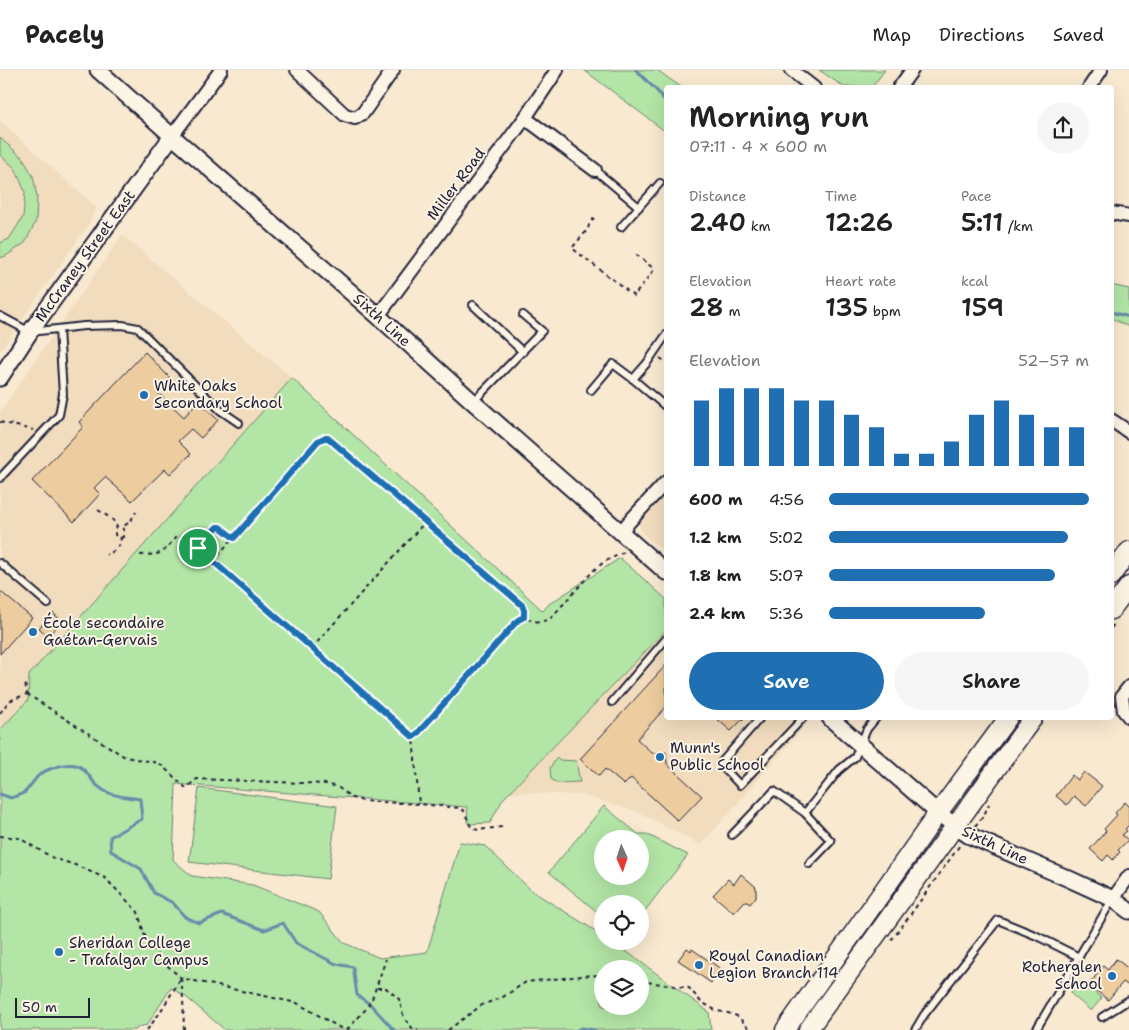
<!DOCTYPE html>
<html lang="en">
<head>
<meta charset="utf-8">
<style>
  body { margin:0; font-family:"Shantell Sans",sans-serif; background:#f6f6f6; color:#222; height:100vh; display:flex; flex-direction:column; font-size:19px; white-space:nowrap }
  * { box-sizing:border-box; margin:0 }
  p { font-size:16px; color:#767676 }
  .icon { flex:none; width:28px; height:28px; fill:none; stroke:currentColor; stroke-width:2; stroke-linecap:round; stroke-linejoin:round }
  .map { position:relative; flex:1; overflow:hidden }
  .drawer { position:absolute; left:664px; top:15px; width:450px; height:635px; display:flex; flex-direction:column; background:#fff; border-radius:5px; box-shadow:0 5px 20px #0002 }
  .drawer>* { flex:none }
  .needle { width:32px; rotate:177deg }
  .fabs { position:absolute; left:594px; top:760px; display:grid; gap:10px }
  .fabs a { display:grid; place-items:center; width:55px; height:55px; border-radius:50%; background:#fff; box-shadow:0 5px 20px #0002; font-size:25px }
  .scale { position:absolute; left:15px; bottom:12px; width:75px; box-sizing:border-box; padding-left:5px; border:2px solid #22223b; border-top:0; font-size:14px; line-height:18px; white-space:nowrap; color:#22223b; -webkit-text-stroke:4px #fcf5e5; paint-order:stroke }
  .pin { position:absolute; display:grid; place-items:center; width:42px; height:42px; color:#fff; margin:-21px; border:2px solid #fff; border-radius:50%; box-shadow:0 1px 5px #0007 }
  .round { display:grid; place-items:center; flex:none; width:52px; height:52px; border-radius:26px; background:#f6f6f6 }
  .summary { display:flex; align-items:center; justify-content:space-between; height:85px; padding:0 25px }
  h1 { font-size:28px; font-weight:600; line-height:38px }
  .metrics { display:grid; grid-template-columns:repeat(3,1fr); gap:8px; height:85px; padding:5px 25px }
  .metrics div { display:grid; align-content:center }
  .metrics b { font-size:25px; font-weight:600 }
  .metrics small { font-size:14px; font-weight:400 }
  .metrics p { font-size:14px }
  .chart { height:140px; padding:10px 25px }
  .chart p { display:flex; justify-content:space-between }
  .chart svg { width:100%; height:90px; margin-top:5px; stroke:#1f6fb2; stroke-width:6 }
  .cta { display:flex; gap:10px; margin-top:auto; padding:10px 25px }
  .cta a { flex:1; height:58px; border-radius:30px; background:#1f6fb2; color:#fff; font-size:20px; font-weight:600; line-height:58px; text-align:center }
  .cta a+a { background:#f6f6f6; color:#222 }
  ul { padding:0 25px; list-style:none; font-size:16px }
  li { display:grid; grid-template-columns:80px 60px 1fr; align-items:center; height:38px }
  li i { height:12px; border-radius:6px; background:#1f6fb2 }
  header { display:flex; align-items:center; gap:30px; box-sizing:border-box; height:70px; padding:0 25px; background:#fff; border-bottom:1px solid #e0e0e0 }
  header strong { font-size:24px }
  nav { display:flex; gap:28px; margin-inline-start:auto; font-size:18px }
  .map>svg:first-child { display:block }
  .built { fill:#f1dcbe }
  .green { fill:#b3e5a6; stroke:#6a8470; fill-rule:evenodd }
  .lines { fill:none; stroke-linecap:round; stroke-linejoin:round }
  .stream { stroke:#668cab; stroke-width:3 }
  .building { fill:#edcc9f; stroke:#22223b }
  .service-casing { stroke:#22223b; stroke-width:10 }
  .minor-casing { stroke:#22223b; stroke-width:16 }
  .tertiary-casing { stroke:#22223b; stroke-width:19 }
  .secondary-casing { stroke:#22223b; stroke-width:21 }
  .path { stroke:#22223b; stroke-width:2; stroke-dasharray:4 4; stroke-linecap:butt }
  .service { stroke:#fcf5e5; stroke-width:6 }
  .minor { stroke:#fcf5e5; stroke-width:12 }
  .tertiary { stroke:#fcf5e5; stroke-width:15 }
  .secondary { stroke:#fcf5e5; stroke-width:18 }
  .route-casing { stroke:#fff; stroke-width:10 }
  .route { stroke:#1f6fb2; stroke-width:6 }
  .poi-dot { fill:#1f6fb2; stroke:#fcf5e5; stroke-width:2 }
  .labels { text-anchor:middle; stroke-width:4; stroke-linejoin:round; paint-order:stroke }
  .street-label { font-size:15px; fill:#22223b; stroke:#fcf5e5 }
  .poi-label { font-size:15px; fill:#22223b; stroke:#fcf5e5; text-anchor:start }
</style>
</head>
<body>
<header>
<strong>Pacely</strong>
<nav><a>Map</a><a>Directions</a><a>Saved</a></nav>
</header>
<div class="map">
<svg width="1129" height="960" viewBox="0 0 1129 960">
  <rect width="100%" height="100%" fill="#f8e9d0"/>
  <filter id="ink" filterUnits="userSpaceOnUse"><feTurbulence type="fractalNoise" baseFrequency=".02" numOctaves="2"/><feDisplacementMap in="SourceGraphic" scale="10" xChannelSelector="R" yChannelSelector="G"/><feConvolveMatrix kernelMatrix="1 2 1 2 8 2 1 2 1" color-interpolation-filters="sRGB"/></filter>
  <g filter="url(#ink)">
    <g class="built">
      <polygon points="0,51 96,137 90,152 0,281"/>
      <polygon points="122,165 292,308 29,605 28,630 0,660 0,342"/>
      <polygon points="666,424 666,483 642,463 639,454"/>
      <polygon points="666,560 666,648 802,648 808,652 701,775 638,742 582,725 509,722"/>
    </g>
    <g class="green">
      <polygon points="584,0 657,0 681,17 666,18 666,62"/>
      <polygon points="819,0 885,0 872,17 844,17"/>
      <polygon points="0,68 23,88 33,106 37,127 36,151 25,173 6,186 0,188 0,173 9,169 23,147 25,122 15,98 0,85"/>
      <polygon points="1111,215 1129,219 1129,257 1111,248"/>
      <path d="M292 308 543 541 549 534 620 488 666 529V560L503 729 490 753 468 754 467 737 176 714 173 790 192 806 253 815 319 842 344 873 380 888 427 882 460 772 485 776 532 821 602 865V871H612L709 942 711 960H225L186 927 171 918 147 955 138 957 136 960H0V948L2 945 0 943V660L28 630 29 605ZM602 899H640V936H602Z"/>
      <polygon points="557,687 560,690 576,691 580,712 557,713 551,709 550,698"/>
      <polygon points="199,718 337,736 328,809 189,792"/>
      <path d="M604 736 638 764H646L688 785 640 847V834H602V844L601 845 549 802ZM602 769H640V806H602Z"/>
      <polygon points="1081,911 1102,928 1091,941 1070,923"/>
    </g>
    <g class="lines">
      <g class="stream">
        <polyline points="636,0 658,22 666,32"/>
        <polyline points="1111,242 1129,247"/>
        <path d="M0 724 11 728C15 726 21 725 25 722 36 711 34 705 50 699 93 683 82 713 109 723 118 727 130 727 140 729L142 749 110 767 111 781 141 799 154 823 173 833 185 847 199 853 222 844 264 860 283 853 296 873 336 894 353 897 357 925 371 935 394 960"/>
        <polyline points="577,960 582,958 595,960"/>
      </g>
    </g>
    <g class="building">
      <polygon points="145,282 170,308 157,322 184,347 198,331 218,350 201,368 191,359 178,371 191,384 170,404 165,399 132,431 105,407 94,418 100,424 74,452 32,411 83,357 79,352"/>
      <polygon points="0,521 32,548 0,584"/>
      <polygon points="53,543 62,551 48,566 39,558"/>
      <polygon points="666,595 666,637 637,669 652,683 666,682 667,694 702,726 678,751 631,708 624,715 605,699 599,706 580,689"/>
      <polygon points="716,648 744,648 731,661"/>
      <polygon points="1084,702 1102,716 1086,736 1074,726 1067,735 1056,726 1072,705 1078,710"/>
      <polygon points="1125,732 1129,736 1129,755 1125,759 1127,761 1122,765 1128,770 1118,780 1120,782 1113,790 1108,785 1103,791 1090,779 1106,761 1104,759 1117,745 1115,743"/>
      <polygon points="741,804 756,817 756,827 750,834 745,831 734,843 713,825 728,809 734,814"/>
      <polygon points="687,878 691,881 692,879 721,899 711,913 678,890"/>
      <polygon points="1116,889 1129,899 1129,916 1123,912 1108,930 1089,915 1103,896 1108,900"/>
    </g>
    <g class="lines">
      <defs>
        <g id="service">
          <polyline points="595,100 639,137"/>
          <polyline points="621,157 660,113"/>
          <polyline points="473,235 523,282"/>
          <polyline points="0,246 30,262 84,256 122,255 138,258 220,340 239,353"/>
          <polyline points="666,265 647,293 633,309 666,337"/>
          <polyline points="591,320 613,294 633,309"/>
          <polyline points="474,331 542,261 523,245"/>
          <polyline points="0,408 59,345 63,324 59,259"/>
          <polyline points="0,493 48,534"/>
          <polyline points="612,632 666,569"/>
          <polyline points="760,648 720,694 740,715 803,648"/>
          <polyline points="805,743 839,700 855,687 867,659 876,648"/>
          <polyline points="732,765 774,721 805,743 831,771 809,794"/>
          <polyline points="1102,947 1129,930"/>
          <polyline points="915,960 924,945 998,850 1037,866 1079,887"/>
          <polyline points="1036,960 1112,830"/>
        </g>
        <g id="minor">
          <polyline points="297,0 345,45 355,48 363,43 393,0"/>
          <polyline points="791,0 814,18"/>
          <polyline points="899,18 912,0"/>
          <polyline points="1089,18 1101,0"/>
          <polyline points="525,48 595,100"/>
          <polyline points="172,66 221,0"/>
          <polyline points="1111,143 1129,146"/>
          <polyline points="378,246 525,48 557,0"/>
          <polyline points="1111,350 1129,362"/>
          <polyline points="621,462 629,452 666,412"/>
          <polyline points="1129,617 1122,626 1124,641 1129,647"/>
          <polyline points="1113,829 1129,806"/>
        </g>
        <g id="tertiary">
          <polyline points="98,0 172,66 378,246 473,332 666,502"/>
          <polyline points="0,308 30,262 172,66"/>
          <polyline points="830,648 938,743 968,765 1067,808 1113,829 1129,841"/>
        </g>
        <g id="secondary">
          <polyline points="1111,506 1129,481"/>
          <polyline points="1111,540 1129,516"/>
          <polyline points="785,960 938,743 1008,648"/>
          <polyline points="808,960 1033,648"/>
        </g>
      </defs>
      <use href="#service" class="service-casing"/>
      <use href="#minor" class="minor-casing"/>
      <use href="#tertiary" class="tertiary-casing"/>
      <use href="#secondary" class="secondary-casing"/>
      <g class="path">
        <polyline points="594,148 589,155 588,159 572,178 634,226 653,201 653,198 634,183"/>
        <polyline points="660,288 666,292"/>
        <polyline points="0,352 33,360"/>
        <polyline points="98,440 112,449 117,456 115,460 115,465 121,468 119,476 111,483 106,485"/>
        <polyline points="121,468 123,467 124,461 122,457 130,452 136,442"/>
        <polyline points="199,477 217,457 220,457 234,468"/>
        <path d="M140 485C164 484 161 485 176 467L181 466 186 467 413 667 419 734"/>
        <polyline points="213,491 318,371 324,368 328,368 521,535 524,540 524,547"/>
        <polyline points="1111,558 1116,552"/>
        <polyline points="312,578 425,452"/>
        <polyline points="27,624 125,687 159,693 186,718 197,709 328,714 339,718 352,728 363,731 419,734 460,738 464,741 471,757 478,760 502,757"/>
        <polyline points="0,643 9,631 27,624 25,613"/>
        <path d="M413 667 417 664 518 550 524 547C533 552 540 553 550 549L594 500 604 492 624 482"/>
        <polyline points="975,756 984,745 989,734"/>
        <polyline points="0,766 19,768 53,788 75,795 105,808 138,842 144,864 159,888 181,908 297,933 344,960"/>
        <polyline points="891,870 898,862 960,775"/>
        <polyline points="181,908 183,928 184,960"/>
        <polyline points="640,911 689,918 701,932 717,941 728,943 737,946 751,960"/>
        <polyline points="377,918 386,918 399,929 404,948 413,959 418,960"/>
        <polyline points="147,960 159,944 181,908"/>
        <polyline points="347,960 366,939 372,929 386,889"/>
        <polyline points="448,960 482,935 503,927 526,912 591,905 602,906"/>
      </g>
      <use href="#service" class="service"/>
      <use href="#minor" class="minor"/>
      <use href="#tertiary" class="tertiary"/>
      <use href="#secondary" class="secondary"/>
    </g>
  </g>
  <g class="lines" filter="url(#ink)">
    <defs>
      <polygon id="route" points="324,368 328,368 522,535 524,540 524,547 518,550 417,664 413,667 198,478 217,457 220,457 234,468 318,371"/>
    </defs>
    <use href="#route" class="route-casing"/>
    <use href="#route" class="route"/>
  </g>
  <g class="poi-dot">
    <circle cx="144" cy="325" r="5"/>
    <circle cx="33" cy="562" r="5"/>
    <circle cx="660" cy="687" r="5"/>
    <circle cx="59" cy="882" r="5"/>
    <circle cx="699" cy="895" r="5"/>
    <circle cx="1112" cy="906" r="5"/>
  </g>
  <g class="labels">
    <g class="street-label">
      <text transform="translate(456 114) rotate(-53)" y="5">Miller Road</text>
      <text transform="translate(85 186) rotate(-54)" y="5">McCraney Street East</text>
      <text transform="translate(382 250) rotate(42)" y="5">Sixth Line</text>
      <text transform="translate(995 775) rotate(25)" y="5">Sixth Line</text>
    </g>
    <g class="poi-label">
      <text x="154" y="321">White Oaks<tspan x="154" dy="17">Secondary School</tspan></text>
      <text x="43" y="558">École secondaire<tspan x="43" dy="17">Gaétan-Gervais</tspan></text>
      <text x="670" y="683">Munn's<tspan x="670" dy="17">Public School</tspan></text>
      <text x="69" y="878">Sheridan College<tspan x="69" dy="17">- Trafalgar Campus</tspan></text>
      <text x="709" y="891">Royal Canadian<tspan x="709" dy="17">Legion Branch 114</tspan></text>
      <text x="1102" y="902" text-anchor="end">Rotherglen<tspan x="1102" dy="17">School</tspan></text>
    </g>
  </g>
</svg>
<div class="fabs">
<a><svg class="needle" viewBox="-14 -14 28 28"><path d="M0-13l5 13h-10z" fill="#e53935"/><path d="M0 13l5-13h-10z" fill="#767676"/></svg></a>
<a><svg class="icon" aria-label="locate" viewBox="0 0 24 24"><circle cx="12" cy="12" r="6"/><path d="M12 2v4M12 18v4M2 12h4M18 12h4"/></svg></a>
<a><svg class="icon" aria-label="layers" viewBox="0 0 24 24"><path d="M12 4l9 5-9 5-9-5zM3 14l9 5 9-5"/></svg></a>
</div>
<div class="scale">50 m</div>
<div class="pin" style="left:198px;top:478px;background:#1e9e55"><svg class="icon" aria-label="arrive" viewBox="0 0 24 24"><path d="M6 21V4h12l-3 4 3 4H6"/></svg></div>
<section class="drawer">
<div class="summary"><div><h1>Morning run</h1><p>07:11 · 4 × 600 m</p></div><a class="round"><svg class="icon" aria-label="share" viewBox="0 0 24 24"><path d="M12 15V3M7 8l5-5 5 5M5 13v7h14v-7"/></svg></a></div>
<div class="metrics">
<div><p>Distance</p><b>2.40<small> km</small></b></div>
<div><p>Time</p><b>12:26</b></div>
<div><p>Pace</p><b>5:11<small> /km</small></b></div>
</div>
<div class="metrics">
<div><p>Elevation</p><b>28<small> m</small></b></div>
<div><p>Heart rate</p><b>135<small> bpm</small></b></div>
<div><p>kcal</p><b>159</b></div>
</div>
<div class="chart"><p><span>Elevation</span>52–57 m</p>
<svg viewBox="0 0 160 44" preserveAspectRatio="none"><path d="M5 44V12M15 44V6M25 44V6M35 44V6M45 44V12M55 44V12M65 44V19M75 44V25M85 44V38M95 44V38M105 44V32M115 44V19M125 44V12M135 44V19M145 44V25M155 44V25"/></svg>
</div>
<ul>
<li><b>600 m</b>4:56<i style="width:100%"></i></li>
<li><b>1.2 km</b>5:02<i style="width:92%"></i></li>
<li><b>1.8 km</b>5:07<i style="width:87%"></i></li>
<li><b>2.4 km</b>5:36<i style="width:60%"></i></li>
</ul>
<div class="cta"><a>Save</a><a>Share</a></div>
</section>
</div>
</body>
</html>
